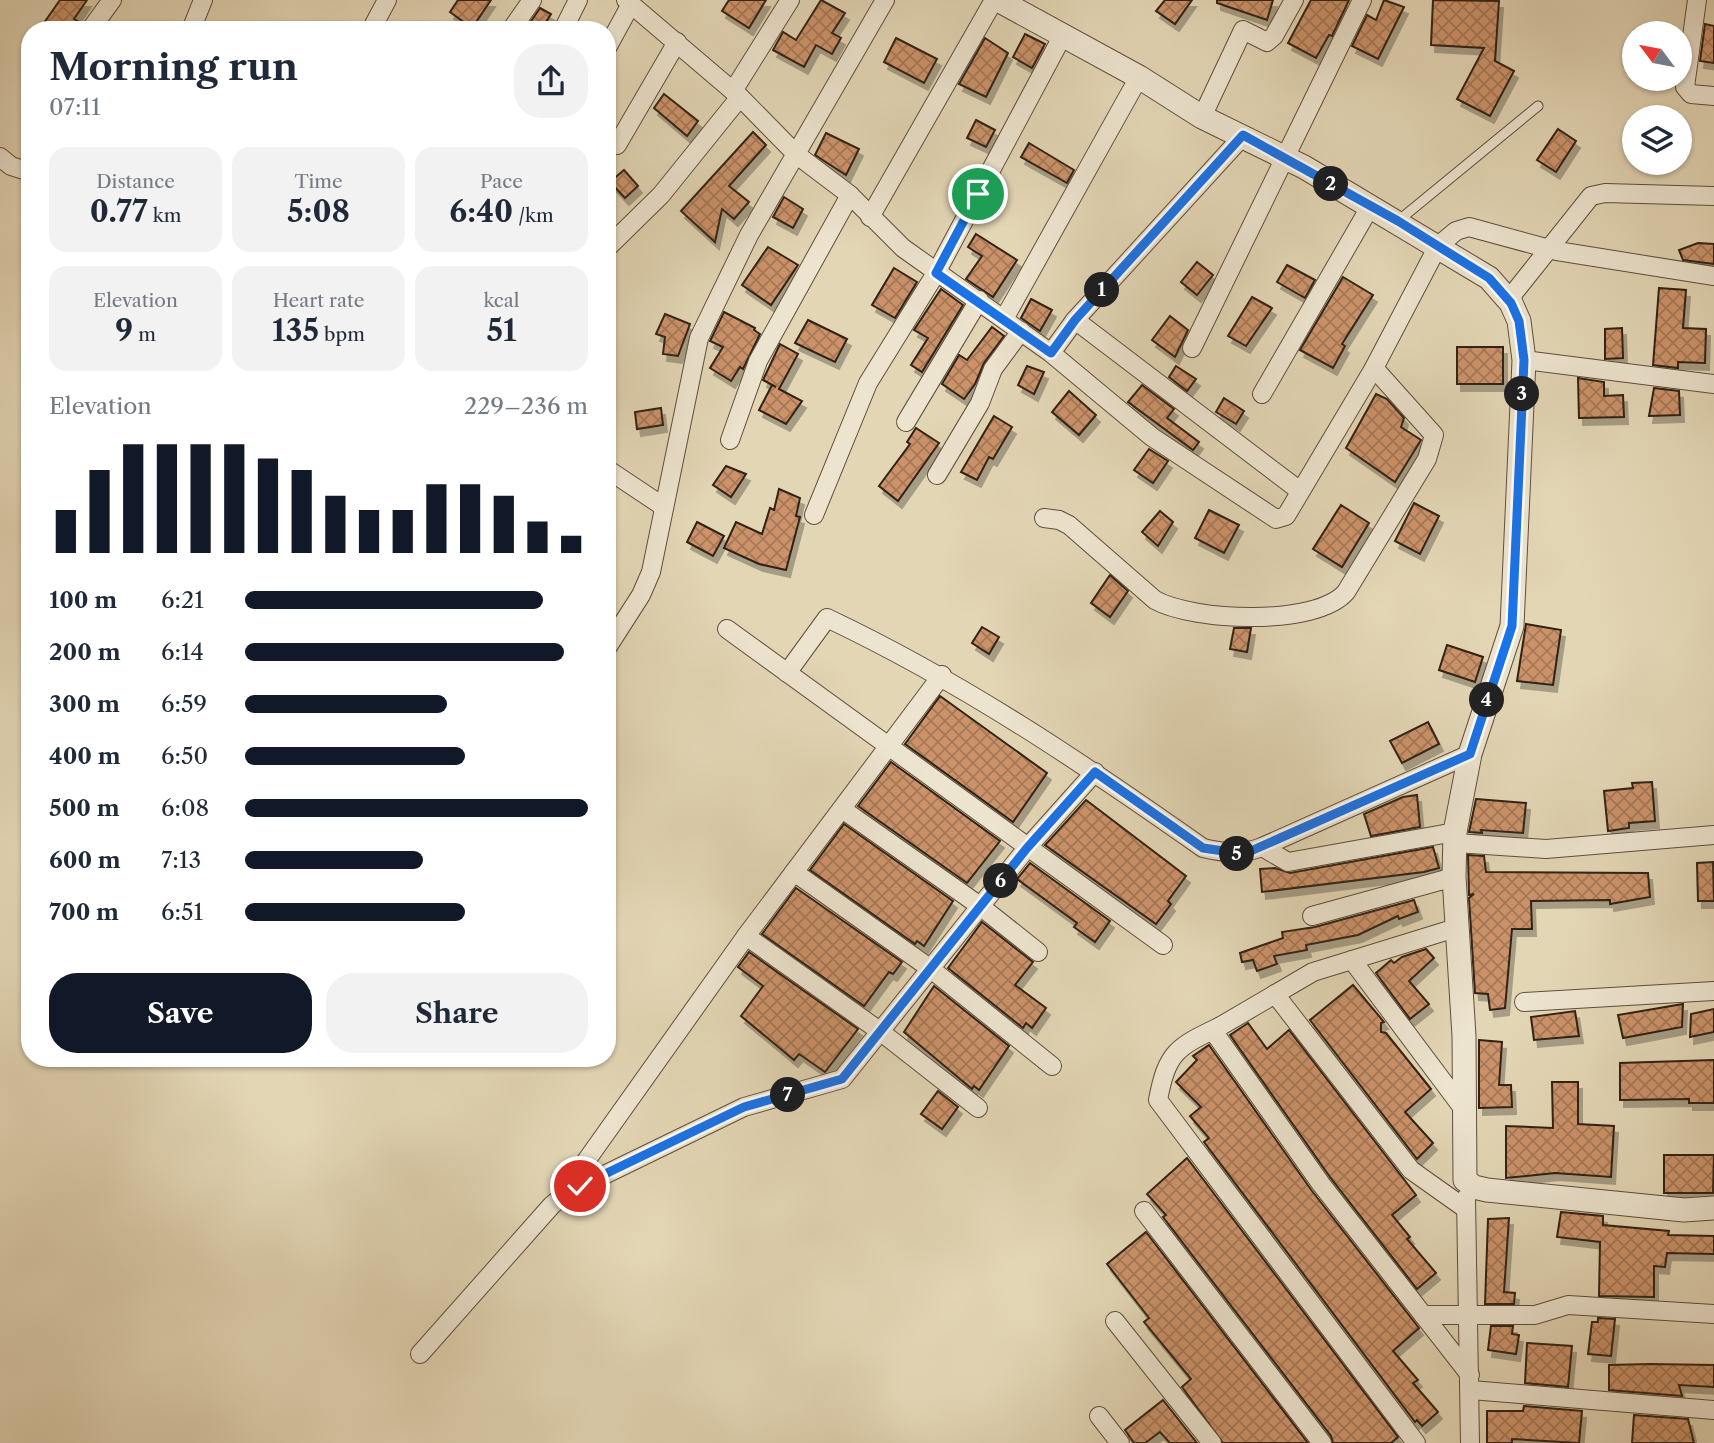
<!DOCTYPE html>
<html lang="en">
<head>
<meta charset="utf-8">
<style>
  body { margin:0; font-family:"Libre Caslon Text",serif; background:#f2f2f3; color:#1f2937; height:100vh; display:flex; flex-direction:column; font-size:26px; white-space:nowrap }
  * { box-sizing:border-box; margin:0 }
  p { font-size:23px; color:#747a83 }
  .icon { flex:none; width:38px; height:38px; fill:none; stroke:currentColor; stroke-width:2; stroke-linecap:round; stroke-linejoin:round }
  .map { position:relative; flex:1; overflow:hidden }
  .panel { position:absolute; left:21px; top:21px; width:595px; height:1046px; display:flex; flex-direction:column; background:#fff; border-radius:28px; box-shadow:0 2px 5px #0004 }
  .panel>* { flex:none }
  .needle { width:46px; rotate:302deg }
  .buttons { position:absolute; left:1622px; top:21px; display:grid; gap:14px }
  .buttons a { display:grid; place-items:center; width:70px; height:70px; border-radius:50%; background:#fff; box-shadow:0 2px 5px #0004; font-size:35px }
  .pin { position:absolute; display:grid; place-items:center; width:60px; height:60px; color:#fff; margin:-30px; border:4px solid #fff; border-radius:50%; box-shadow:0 2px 7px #0007 }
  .km { position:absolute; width:35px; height:35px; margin:-18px; border-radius:50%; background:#222; color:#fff; font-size:19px; line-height:35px; text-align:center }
  .round { display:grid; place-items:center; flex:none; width:74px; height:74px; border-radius:28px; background:#f2f2f3 }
  .summary { display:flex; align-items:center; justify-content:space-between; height:119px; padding:0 28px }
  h1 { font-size:38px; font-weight:800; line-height:52px }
  .metrics { display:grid; grid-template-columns:repeat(3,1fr); gap:10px; height:119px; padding:7px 28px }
  .metrics div { display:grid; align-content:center; border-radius:18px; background:#f2f2f3; text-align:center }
  .metrics b { font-size:30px; font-weight:800 }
  .metrics small { font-size:19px; font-weight:400 }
  .metrics p { font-size:19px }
  .chart { height:196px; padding:14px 28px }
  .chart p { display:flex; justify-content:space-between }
  .chart svg { width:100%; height:126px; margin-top:7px; stroke:#111827; stroke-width:6 }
  .primary-button { display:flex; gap:14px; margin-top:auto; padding:14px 28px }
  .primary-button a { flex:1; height:80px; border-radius:28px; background:#111827; color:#fff; font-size:28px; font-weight:800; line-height:80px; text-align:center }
  .primary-button a+a { background:#f2f2f3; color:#1f2937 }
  ul { padding:0 28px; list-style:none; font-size:23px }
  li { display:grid; grid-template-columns:112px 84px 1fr; align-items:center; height:52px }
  li i { height:18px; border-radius:9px; background:#111827 }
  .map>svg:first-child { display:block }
  .building { fill:url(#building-cross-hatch); stroke:#312014; stroke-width:2; filter:url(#shadow) }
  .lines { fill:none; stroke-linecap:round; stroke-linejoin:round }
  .service-casing { stroke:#5e4e3c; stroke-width:11 }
  .minor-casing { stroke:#5e4e3c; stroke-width:20 }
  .tertiary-casing { stroke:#5e4e3c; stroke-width:25 }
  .service { stroke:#ede4cf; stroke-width:9 }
  .minor { stroke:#ede4cf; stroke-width:18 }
  .tertiary { stroke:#ede4cf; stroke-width:23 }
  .route-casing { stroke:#fff; stroke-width:14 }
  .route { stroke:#1a73e8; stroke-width:9 }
</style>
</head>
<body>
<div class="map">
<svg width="1714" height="1443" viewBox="0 0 1714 1443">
  <defs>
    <pattern id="building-cross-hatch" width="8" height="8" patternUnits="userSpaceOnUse" patternTransform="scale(1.75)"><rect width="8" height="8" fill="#cc936a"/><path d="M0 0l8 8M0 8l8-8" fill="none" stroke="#a67856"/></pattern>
    <filter id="shadow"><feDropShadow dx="4" dy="7" stdDeviation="0" flood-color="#0004"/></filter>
  </defs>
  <rect width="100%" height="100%" fill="#e3d6b5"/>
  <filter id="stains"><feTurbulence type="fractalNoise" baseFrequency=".00286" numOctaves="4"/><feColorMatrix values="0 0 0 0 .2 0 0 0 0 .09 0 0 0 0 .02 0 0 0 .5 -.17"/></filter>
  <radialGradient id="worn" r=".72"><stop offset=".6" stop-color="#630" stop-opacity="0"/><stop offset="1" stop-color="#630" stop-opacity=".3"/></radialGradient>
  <g class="building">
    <polygon points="60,0 87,0 74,19 81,23 79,30 39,30"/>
    <polygon points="458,0 491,0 472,28 450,12"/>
    <polygon points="729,0 766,0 749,28 722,11"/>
    <polygon points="821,0 845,13 832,33 841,38 832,54 816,45 804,67 773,50 783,32 796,40"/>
    <polygon points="1165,0 1192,0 1175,24 1156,11"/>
    <polygon points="1217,0 1273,0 1267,20 1217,3"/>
    <polygon points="1311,0 1349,0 1332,36 1329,35 1316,58 1288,43"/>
    <polygon points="1384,0 1404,7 1378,59 1352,46 1367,15 1376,20"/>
    <polygon points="1433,0 1499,1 1495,61 1514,71 1490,116 1457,99 1484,48 1431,45"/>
    <polygon points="540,8 551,14 541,30 525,30"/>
    <polygon points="1705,24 1714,26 1714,63 1700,61"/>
    <polygon points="1025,34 1045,44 1032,68 1013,57"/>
    <polygon points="896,38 937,59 924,83 884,62"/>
    <polygon points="985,38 1008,53 986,97 959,84"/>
    <polygon points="664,94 698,121 687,136 654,108"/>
    <polygon points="976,120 995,130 986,147 967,138"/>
    <polygon points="1558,129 1576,141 1556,172 1537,160"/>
    <polygon points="753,132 766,145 729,186 749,202 734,219 722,209 715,242 681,211"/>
    <polygon points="826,133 859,149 846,175 815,155"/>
    <polygon points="1029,143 1074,170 1067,183 1021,157"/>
    <polygon points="624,170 638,186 625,198 610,182"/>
    <polygon points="784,197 803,209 793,228 773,217"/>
    <polygon points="976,234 1017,260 993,297 966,279 982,256 968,247"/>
    <polygon points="1698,243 1714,244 1714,264 1683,260 1679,250"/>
    <polygon points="768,247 798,265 771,305 742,285"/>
    <polygon points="1197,262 1213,275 1197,295 1181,282"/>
    <polygon points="1287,265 1315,280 1305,298 1277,282"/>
    <polygon points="894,268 917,282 895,318 872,305"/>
    <polygon points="1343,277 1373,295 1342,344 1345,346 1333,368 1300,350"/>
    <polygon points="1659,288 1686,290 1683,328 1706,329 1705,363 1678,362 1678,368 1653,365"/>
    <polygon points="941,289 963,305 922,372 911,365 928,338 914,330"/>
    <polygon points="1252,297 1272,308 1246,346 1228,336"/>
    <polygon points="1031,299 1052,310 1040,331 1021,318"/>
    <polygon points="724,312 755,328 754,330 760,334 743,369 740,367 731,381 710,368 723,347 710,341"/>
    <polygon points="665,314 690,324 678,356 663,354 665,337 656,334"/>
    <polygon points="1170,316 1188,330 1175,357 1152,340"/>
    <polygon points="808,320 847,339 835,362 795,343"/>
    <polygon points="992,327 1004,336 984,363 975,384 964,399 942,384 959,355 967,360"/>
    <polygon points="1622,328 1623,358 1605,359 1605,329"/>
    <polygon points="780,344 798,354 779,389 802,401 786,424 759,410 772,385 776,387 763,380"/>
    <rect x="1457" y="347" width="46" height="37"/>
    <polygon points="1027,366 1044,372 1034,394 1018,385"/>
    <polygon points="1176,366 1196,379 1187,391 1169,377"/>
    <polygon points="1578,378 1604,382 1604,396 1623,395 1624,417 1579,418"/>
    <polygon points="1142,385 1174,409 1167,418 1199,442 1193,450 1128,402"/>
    <polygon points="1654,388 1679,391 1680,415 1649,416"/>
    <polygon points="1069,391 1096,415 1079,435 1052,412"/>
    <polygon points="1376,394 1387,399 1404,418 1401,427 1421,440 1395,482 1346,448"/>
    <polygon points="1224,398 1244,411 1236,424 1216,412"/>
    <polygon points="661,408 663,425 637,429 635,412"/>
    <polygon points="994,416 1012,427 993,459 989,457 977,480 961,472"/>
    <polygon points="916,428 939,443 898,501 879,486 910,444 907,442"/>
    <polygon points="1149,449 1168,461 1153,483 1134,470"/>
    <polygon points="726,466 746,474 731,497 713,485"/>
    <polygon points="779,489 800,498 796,516 800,517 786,570 759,564 724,548 736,522 762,534 770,508 774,510"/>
    <polygon points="1414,503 1439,516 1420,554 1395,541"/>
    <polygon points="1341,505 1369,523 1342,567 1313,549"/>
    <polygon points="1209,510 1239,525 1224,553 1195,538"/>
    <polygon points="1160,511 1173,522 1158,546 1142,532"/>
    <polygon points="697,522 724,536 713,556 687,542"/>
    <polygon points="1110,575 1128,591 1110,617 1091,603"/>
    <polygon points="1526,624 1561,630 1553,685 1517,681"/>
    <polygon points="982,627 999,637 989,654 972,643"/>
    <polygon points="1234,628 1251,628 1247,652 1230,649"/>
    <polygon points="1447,645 1483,657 1475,682 1439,670"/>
    <polygon points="940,696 1047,773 1013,822 905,744"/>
    <polygon points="1428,722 1439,744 1402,763 1390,741"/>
    <polygon points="891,762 1000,841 967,883 858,806"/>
    <polygon points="1652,782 1655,821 1629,823 1629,828 1608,831 1604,791 1633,788 1632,783"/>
    <polygon points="1417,795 1420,827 1371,836 1364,814 1403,797"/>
    <polygon points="1476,799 1526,803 1523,833 1481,830 1482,833 1469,832"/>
    <polygon points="1086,800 1186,876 1168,901 1171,904 1156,924 1045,845"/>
    <polygon points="844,824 953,901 924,946 917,941 915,944 810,870"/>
    <polygon points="1433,847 1439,868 1424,872 1262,892 1260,869 1275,868 1290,873"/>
    <polygon points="1468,855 1484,856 1486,872 1648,873 1650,897 1610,904 1610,900 1531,901 1532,929 1512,929 1505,1008 1490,1010 1488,994 1475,993 1469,898 1474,894 1469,895"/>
    <polygon points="1713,862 1714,901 1698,901 1697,863"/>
    <polygon points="1030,863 1110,921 1095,942 1074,927 1077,923 1017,879"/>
    <polygon points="796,888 902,962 893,974 889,972 864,1006 762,934"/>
    <polygon points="1414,900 1418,912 1399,919 1398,916 1358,935 1306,945 1307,950 1274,956 1277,964 1257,971 1253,960 1242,962 1240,953 1283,938 1282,932 1315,927"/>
    <polygon points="982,922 1033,962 1015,985 1046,1008 1032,1028 1026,1023 1023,1028 948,968"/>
    <polygon points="1426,949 1434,958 1409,981 1429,1004 1410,1019 1376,973 1391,960 1394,963 1402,957"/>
    <polygon points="749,952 858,1029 825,1072 799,1054 794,1060 741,1016 763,986 738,967"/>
    <polygon points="1353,985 1384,1022 1381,1023 1381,1032 1386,1033 1431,1089 1405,1112 1433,1143 1417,1159 1310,1020"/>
    <polygon points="934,986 1009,1046 979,1090 974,1086 972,1089 904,1032"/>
    <polygon points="1683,1004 1682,1027 1623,1038 1618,1015"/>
    <polygon points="1714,1009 1714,1032 1690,1037 1691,1014"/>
    <polygon points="1575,1011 1579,1036 1534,1040 1531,1017"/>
    <polygon points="1248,1023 1267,1049 1289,1030 1416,1195 1392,1215 1410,1237 1407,1239 1436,1273 1417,1289 1330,1177 1230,1035"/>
    <polygon points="1479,1040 1502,1042 1499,1085 1511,1085 1512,1107 1479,1108"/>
    <polygon points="1209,1045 1312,1191 1419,1328 1393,1351 1418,1380 1413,1383 1438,1412 1422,1426 1417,1420 1415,1422 1204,1142 1209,1138 1190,1116 1201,1107 1176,1082 1197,1060 1193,1056"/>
    <polygon points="1714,1060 1714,1103 1689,1103 1689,1099 1620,1100 1620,1063"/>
    <polygon points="1552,1082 1578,1082 1578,1124 1614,1126 1611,1177 1555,1173 1506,1178 1506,1126 1553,1128"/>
    <polygon points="938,1091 958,1107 942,1129 921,1114"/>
    <polygon points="1664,1155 1714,1155 1713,1193 1664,1193"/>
    <polygon points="1187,1158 1398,1437 1391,1443 1333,1443 1331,1436 1163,1217 1166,1215 1147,1194"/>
    <polygon points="1561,1212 1603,1216 1603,1225 1669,1231 1668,1235 1714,1236 1714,1254 1667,1253 1665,1267 1654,1266 1654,1297 1599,1296 1600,1242 1557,1237"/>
    <polygon points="1509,1218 1504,1292 1515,1293 1514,1304 1485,1304 1488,1219"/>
    <polygon points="1146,1232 1308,1443 1223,1443 1182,1387 1191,1379 1144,1322 1149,1318 1107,1264"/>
    <polygon points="1598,1318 1615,1319 1611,1356 1588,1354 1592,1322 1598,1322"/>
    <polygon points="1491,1326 1513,1326 1512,1334 1519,1335 1516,1354 1488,1350"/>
    <polygon points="1527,1343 1572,1346 1568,1387 1525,1383"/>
    <polygon points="1650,1364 1714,1365 1714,1387 1679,1385 1682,1396 1609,1390 1609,1365"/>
    <polygon points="1163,1400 1197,1443 1170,1443 1160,1432 1145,1443 1134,1443 1125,1430"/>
    <polygon points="1524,1406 1582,1411 1579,1443 1512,1439 1512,1443 1487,1443 1487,1411 1523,1411"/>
    <polygon points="1634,1415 1688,1419 1694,1443 1632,1443"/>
  </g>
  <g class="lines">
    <defs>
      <polyline id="service" points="1398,221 1538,106"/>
      <g id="minor">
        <polyline points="626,0 740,97 797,155 850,195 903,248 1051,353 1152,437 1276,519 1286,516 1374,368 1438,246 1456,231 1469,227 1557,251 1714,276"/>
        <polyline points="1697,0 1685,87 1691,94 1714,96"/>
        <polyline points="90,30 112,0"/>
        <polyline points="191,30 203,0"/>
        <polyline points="371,30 387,0"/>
        <polyline points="511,30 532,0"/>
        <polyline points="563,30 578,0"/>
        <polyline points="607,48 631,4"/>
        <polyline points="733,91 790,0"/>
        <polyline points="1202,117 1243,30 1267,42 1274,36 1294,0"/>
        <polyline points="617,145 677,42"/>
        <polyline points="0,157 11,166 30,172"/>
        <polyline points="870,217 994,0"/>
        <polyline points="607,248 661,195 740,97"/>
        <polyline points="1509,299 1591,196 1605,193 1714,196"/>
        <polyline points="1004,319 1139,77"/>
        <polyline points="1075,320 1300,491"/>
        <polyline points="1192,348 1362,0"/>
        <polyline points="1051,353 1075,320 1243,136"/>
        <polyline points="1524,360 1714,384"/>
        <polyline points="1262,394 1370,207"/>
        <polyline points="906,422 979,300"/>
        <polyline points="730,440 758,361 850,195"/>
        <polyline points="607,469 664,507"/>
        <polyline points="937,475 980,403 993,369 1021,331"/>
        <polyline points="814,515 868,383 936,273 1063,35"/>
        <path d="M1044 518 1059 520 1069 525 1155 600C1193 621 1316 627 1346 592L1427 459 1434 435 1374 368"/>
        <polyline points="727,629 1163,945"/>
        <polyline points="607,648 641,595 651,572 699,338 749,235 885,0"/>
        <path d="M787 673 827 618C962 682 1081 762 1203 848 1225 853 1241 855 1262 847L1470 754"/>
        <polyline points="842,809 980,906 1038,952"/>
        <polyline points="1456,843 1546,849 1714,835"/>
        <polyline points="1262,847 1288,862 1455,832"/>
        <polyline points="794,872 931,969 1052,1066"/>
        <polyline points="1312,916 1454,877"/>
        <polyline points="1459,927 1313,972 1219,1027 1216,1035 1321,1184 1470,1375"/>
        <polyline points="746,936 881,1032 978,1108"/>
        <polyline points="1352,960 1465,1111"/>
        <polyline points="1275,994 1411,1170 1466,1209"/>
        <polyline points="1524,1002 1714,991"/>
        <path d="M1219 1027C1177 1047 1167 1052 1158 1100L1416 1443"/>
        <polyline points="564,1192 746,936 942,675"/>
        <polyline points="1466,1198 1470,1443"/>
        <polyline points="1144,1211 1322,1443"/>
        <polyline points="1423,1315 1535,1315 1568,1305 1714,1314"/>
        <polyline points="1115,1321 1212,1443"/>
        <polyline points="420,1354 552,1205 567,1193 744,1107 842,1079 1027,848 1095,772"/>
        <polyline points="1471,1390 1714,1410"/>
        <polyline points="1099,1416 1120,1443"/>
      </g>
      <polyline id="tertiary" points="998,0 1139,77 1202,117 1304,167 1489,278 1511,303 1519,321 1524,360 1512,626 1470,754 1455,832 1454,877 1464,1036 1465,1180 1474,1187 1487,1190 1684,1210 1714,1208"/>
    </defs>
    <use href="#service" class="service-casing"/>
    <use href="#minor" class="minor-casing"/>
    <use href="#tertiary" class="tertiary-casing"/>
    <use href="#service" class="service"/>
    <use href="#minor" class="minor"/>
    <use href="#tertiary" class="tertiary"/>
  </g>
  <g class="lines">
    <defs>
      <polyline id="route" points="580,1186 744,1107 842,1079 1027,848 1095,772 1203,848 1244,854 1470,754 1512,626 1524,360 1519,321 1511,303 1489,278 1398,221 1243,135 1075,320 1051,353 936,273 978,194"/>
    </defs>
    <use href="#route" class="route-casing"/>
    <use href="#route" class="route"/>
  </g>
  <rect width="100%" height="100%" filter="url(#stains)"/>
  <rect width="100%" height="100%" fill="url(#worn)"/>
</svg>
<div class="buttons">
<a><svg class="needle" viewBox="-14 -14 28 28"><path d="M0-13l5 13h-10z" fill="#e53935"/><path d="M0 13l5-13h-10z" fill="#747a83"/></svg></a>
<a><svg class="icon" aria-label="layers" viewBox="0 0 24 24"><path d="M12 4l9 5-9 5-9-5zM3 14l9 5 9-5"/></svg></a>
</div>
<div class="pin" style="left:978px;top:194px;background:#1e9e55"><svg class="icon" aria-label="arrive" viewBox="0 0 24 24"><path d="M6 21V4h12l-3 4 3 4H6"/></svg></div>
<div class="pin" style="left:580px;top:1186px;background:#d93025"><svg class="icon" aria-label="check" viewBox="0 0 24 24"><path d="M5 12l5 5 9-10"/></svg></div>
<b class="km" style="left:1102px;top:290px">1</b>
<b class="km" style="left:1331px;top:184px">2</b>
<b class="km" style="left:1522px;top:394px">3</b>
<b class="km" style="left:1487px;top:700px">4</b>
<b class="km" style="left:1237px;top:854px">5</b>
<b class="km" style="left:1001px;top:881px">6</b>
<b class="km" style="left:788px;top:1095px">7</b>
<section class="panel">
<div class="summary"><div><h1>Morning run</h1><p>07:11</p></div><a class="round"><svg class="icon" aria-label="share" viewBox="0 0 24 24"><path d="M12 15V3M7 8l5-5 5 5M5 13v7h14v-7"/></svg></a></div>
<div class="metrics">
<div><p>Distance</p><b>0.77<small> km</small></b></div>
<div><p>Time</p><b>5:08</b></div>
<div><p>Pace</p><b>6:40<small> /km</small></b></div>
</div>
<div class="metrics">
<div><p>Elevation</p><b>9<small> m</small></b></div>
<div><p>Heart rate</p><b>135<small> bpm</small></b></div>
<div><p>kcal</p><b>51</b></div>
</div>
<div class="chart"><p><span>Elevation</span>229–236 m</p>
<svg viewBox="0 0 160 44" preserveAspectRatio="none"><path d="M5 44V29M15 44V15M25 44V6M35 44V6M45 44V6M55 44V6M65 44V11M75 44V15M85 44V24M95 44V29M105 44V29M115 44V20M125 44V20M135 44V24M145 44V33M155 44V38"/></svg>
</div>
<ul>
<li><b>100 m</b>6:21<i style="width:87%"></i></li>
<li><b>200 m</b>6:14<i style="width:93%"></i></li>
<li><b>300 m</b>6:59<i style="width:59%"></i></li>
<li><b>400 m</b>6:50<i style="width:64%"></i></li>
<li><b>500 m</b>6:08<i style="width:100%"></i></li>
<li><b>600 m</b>7:13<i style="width:52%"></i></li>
<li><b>700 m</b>6:51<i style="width:64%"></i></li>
</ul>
<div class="primary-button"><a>Save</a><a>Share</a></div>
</section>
</div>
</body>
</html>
